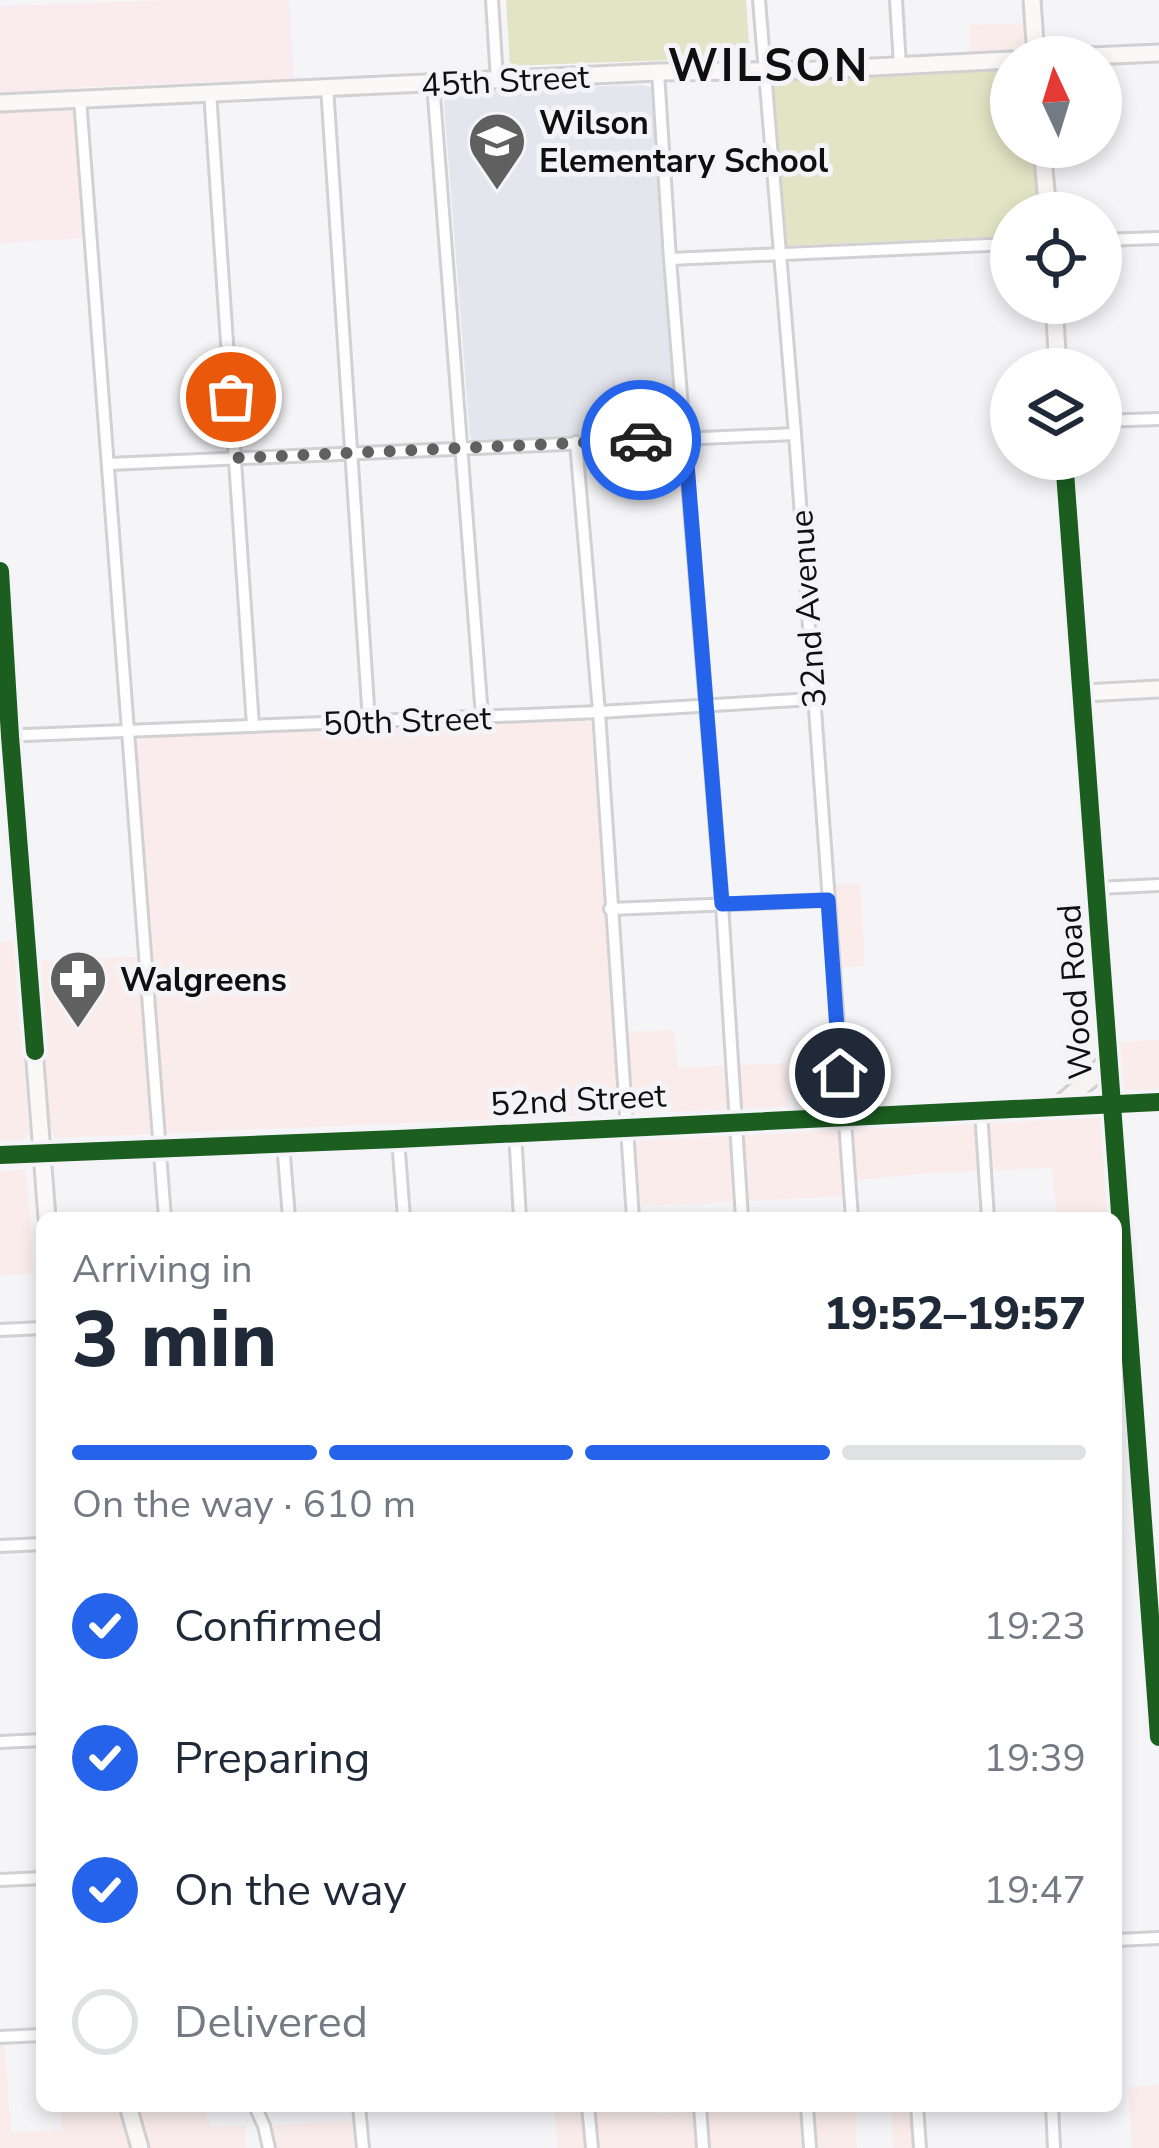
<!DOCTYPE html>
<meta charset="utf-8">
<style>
:root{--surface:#fff;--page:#f6f6f7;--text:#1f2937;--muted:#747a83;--line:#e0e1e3;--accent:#2563eb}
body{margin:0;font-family:"Nunito Sans",sans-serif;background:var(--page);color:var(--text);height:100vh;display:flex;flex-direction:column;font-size:45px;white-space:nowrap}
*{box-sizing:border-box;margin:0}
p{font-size:39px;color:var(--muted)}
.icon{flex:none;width:66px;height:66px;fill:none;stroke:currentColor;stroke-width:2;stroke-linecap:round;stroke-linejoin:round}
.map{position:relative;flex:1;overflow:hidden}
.panel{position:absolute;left:36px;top:1212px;width:1086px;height:900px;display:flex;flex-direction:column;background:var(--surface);border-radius:18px;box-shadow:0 6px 18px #0003}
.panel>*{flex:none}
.needle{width:78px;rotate:356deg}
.buttons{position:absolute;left:990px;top:36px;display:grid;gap:24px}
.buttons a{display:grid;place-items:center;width:132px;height:132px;border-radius:50%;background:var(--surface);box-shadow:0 6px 18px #0003;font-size:60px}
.pin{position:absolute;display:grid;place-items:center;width:102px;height:102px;color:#fff;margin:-51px;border:6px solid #fff;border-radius:50%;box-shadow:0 3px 12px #0007}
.courier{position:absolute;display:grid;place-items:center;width:120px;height:120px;margin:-60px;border:9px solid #2563eb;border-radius:50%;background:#fff;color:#222;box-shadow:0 3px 15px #0007}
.headline em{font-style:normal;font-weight:800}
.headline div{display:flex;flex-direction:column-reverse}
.headline{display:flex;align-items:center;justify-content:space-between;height:204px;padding:0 36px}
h1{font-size:78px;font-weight:800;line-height:90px}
.bar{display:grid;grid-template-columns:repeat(4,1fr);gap:18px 12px;align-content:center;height:144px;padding:0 36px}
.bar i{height:15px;border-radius:9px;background:var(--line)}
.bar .on{background:var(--accent)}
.bar p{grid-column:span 4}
ol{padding:0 36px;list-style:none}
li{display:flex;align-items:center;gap:36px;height:132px}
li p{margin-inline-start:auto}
li .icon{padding:12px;border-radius:50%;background:var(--accent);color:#fff;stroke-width:4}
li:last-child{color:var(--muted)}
li i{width:66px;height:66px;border:6px solid var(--line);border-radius:50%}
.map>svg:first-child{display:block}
.commercial{fill:#faecea}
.industrial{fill:#faebee}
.built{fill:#e5e5ed}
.green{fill:#e2e5c5}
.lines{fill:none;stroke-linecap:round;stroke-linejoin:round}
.street-casing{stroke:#d1d1d3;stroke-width:16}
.secondary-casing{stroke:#d1d1d3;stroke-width:21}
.primary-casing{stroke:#d0d0d1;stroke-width:22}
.street{stroke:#fefefe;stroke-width:10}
.secondary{stroke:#fbf8f8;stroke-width:15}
.primary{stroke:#f8f4f2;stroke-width:16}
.cycleway-casing{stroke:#f4f4f8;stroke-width:26}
.cycleway{stroke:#1b5e20;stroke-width:18}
.done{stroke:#606061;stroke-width:12;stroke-dasharray:0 21.6}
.route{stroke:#2563eb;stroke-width:15}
.labels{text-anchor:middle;stroke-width:10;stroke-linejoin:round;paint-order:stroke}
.street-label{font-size:33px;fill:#0f0f10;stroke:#f4f4f8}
.poi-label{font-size:33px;font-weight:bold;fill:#0f0f10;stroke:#f4f4f8;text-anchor:start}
.district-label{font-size:45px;font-weight:bold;letter-spacing:3px;fill:#0f0f10;stroke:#f4f4f8}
</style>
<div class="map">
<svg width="1159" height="2148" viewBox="0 0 1159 2148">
<rect width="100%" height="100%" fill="#f5f5f7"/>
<g class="commercial">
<path d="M1025,23l-2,27 -52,5 -2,-30z"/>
<path d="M585,719l6,5 1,10 21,298 61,-2 4,38 108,-5 3,44 -734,31 -5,-10 -11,-167 111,-5 -1,-22 189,-10 -13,-136 -40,2 -3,-58z"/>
<path d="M860,883l5,83 -27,2 -6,-83z"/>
<path d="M15,941l14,190 -3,8 -4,1 -22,1v-199z"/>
<path d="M1159,1040v51l-34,-1 -4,-4 -2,-44z"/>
<path d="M1102,1113l9,105h-54l-5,-50 -135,6 -65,7v15l-211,10 -6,-72z"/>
<path d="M26,1170l8,104 -34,1v-104z"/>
<path d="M0,2037h4l7,95 51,-2 -1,-24h141l9,21 34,-2 1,23h-246z"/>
<path d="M1159,2085v63h-27l-3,-61z"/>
<path d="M554,2106h99l1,8 45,-3 1,-5h155l2,42h-299z"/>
<path d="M891,2106h26l3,42h-27z"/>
<path d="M361,2120l2,28h-94l-5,-22z"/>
</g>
<g class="industrial">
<path d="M177,0h112l5,79 -219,8 11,151 -86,5v-237z"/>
<path d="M282,732l4,57 40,-1 13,136 -190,10 -12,-192 12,-4z"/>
</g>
<path class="built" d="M643,85l10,3 1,5 24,335 -6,4 -200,8 -2,-3 -26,-334 2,-9 27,-4z"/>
<g class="green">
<path d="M506,0h240l4,57 -240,9z"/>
<path d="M1011,68v79h24l5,66h-29v23l-229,10 -11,-165z"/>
</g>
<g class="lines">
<defs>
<g id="street">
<path d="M492,0l5,80"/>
<path d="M759,0l36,434 57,784"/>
<path d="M896,0l4,66"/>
<path d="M658,72l12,187 52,645 20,314"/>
<path d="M433,83l49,633"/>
<path d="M327,87l42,634"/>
<path d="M210,92l43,634"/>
<path d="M80,99l85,1119"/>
<path d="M1101,240l58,-2"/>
<path d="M670,259l341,-15"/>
<path d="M1101,421l58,-2"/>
<path d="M576,442l23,270 34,506"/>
<path d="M109,464l686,-30"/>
<path d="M0,736l599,-24 214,-13"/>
<path d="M1097,888l62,-3"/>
<path d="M610,909l218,-9"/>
<path d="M981,1111l7,107"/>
<path d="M515,1132l5,86"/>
<path d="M398,1139l6,79"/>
<path d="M283,1143l6,75"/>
<path d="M0,1330l42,-2"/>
<path d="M0,1546l42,-2"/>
<path d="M0,1742l42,-2"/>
<path d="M0,1880l42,-2"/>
<path d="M1116,1940l43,-2"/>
<path d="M0,2037l42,-2"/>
<path d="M255,2106l9,20 5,22"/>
<path d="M359,2106l4,42"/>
<path d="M588,2106l4,42"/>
<path d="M700,2106l3,42"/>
<path d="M807,2106l3,42"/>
<path d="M917,2106l3,42"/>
<path d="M1052,2106l2,42"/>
</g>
<g id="secondary">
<path d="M1032,0l4,57"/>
<path d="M1068,57l91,-4"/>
<path d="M0,103l658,-31 156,-2 197,-10"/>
<path d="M1042,147l6,66"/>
<path d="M1054,303l4,66"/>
<path d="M1064,459l95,1278"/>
<path d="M0,571l10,165 37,482"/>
<path d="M1084,693l75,-4"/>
<path d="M128,2106l12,42"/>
</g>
<g id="primary">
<path d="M1057,1107l39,-33 12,-15"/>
<path d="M0,1155l398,-16 761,-37"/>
</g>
</defs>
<use href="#street" class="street-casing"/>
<use href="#secondary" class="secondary-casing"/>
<use href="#primary" class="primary-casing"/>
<use href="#street" class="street"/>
<use href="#secondary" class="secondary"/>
<use href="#primary" class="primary"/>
<defs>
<g id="cycleway">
<path d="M1064,459l95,1278"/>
<path d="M0,571l10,165 25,315"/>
<path d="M0,1155l398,-16 761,-37"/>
</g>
</defs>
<use href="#cycleway" class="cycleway-casing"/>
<use href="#cycleway" class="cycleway"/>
</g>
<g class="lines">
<path class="done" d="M231,397l4,61 406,-18"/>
<path class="route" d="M641,440l44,-1 37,465 106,-4 12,173"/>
</g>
<defs>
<symbol id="school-pin" viewBox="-11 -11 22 30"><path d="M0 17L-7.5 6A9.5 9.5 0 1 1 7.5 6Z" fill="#606061" stroke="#f4f4f8"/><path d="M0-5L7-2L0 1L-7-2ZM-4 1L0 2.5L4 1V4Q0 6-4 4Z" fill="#fff"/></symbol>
<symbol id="pharmacy-pin" viewBox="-11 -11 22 30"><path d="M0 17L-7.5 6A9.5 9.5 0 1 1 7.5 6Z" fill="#606061" stroke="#f4f4f8"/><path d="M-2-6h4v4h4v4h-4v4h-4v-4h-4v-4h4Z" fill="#fff"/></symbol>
</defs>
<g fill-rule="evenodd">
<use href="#school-pin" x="464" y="108" width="66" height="90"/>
<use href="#pharmacy-pin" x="45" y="946" width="66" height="90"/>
</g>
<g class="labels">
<g class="street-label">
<text transform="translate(505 80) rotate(-3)" y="12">45th Street</text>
<text transform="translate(807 609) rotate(-94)" y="12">32nd Avenue</text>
<text transform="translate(407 720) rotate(-2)" y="12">50th Street</text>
<text transform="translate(1074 992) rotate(-94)" y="12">Wood Road</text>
<text transform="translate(578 1099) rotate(-3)" y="12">52nd Street</text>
</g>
<g class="poi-label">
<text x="539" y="134">Wilson<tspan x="539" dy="38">Elementary School</tspan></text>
<text x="120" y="991">Walgreens</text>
</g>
<g class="district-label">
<text x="769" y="81">WILSON</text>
</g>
</g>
</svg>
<div class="buttons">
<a><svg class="needle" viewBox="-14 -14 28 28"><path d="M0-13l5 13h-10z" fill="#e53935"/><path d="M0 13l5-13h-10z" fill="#747a83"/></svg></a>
<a><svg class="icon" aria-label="locate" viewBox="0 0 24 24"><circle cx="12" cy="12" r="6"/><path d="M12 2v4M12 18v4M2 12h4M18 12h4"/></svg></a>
<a><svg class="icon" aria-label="layers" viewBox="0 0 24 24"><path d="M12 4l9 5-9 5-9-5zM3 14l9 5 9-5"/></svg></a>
</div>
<div class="pin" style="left:231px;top:397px;background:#ea580c"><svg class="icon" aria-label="bag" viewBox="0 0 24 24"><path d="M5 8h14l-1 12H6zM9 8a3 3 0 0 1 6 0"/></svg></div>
<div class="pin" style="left:840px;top:1073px;background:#1f2937"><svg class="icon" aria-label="home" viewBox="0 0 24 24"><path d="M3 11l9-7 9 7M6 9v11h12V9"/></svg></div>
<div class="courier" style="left:641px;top:440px"><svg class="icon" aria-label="car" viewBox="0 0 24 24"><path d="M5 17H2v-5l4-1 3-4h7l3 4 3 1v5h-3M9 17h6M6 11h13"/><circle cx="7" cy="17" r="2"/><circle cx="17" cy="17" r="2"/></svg></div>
<section class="panel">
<div class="headline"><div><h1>3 min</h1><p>Arriving in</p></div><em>19:52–19:57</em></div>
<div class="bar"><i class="on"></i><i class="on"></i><i class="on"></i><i></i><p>On the way · 610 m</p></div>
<ol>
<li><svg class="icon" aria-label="check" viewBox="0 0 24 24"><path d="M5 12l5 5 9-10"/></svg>Confirmed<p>19:23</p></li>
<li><svg class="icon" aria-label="check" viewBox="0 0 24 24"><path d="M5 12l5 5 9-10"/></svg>Preparing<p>19:39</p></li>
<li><svg class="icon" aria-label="check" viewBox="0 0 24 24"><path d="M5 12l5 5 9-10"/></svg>On the way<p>19:47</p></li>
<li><i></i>Delivered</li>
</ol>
</section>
</div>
